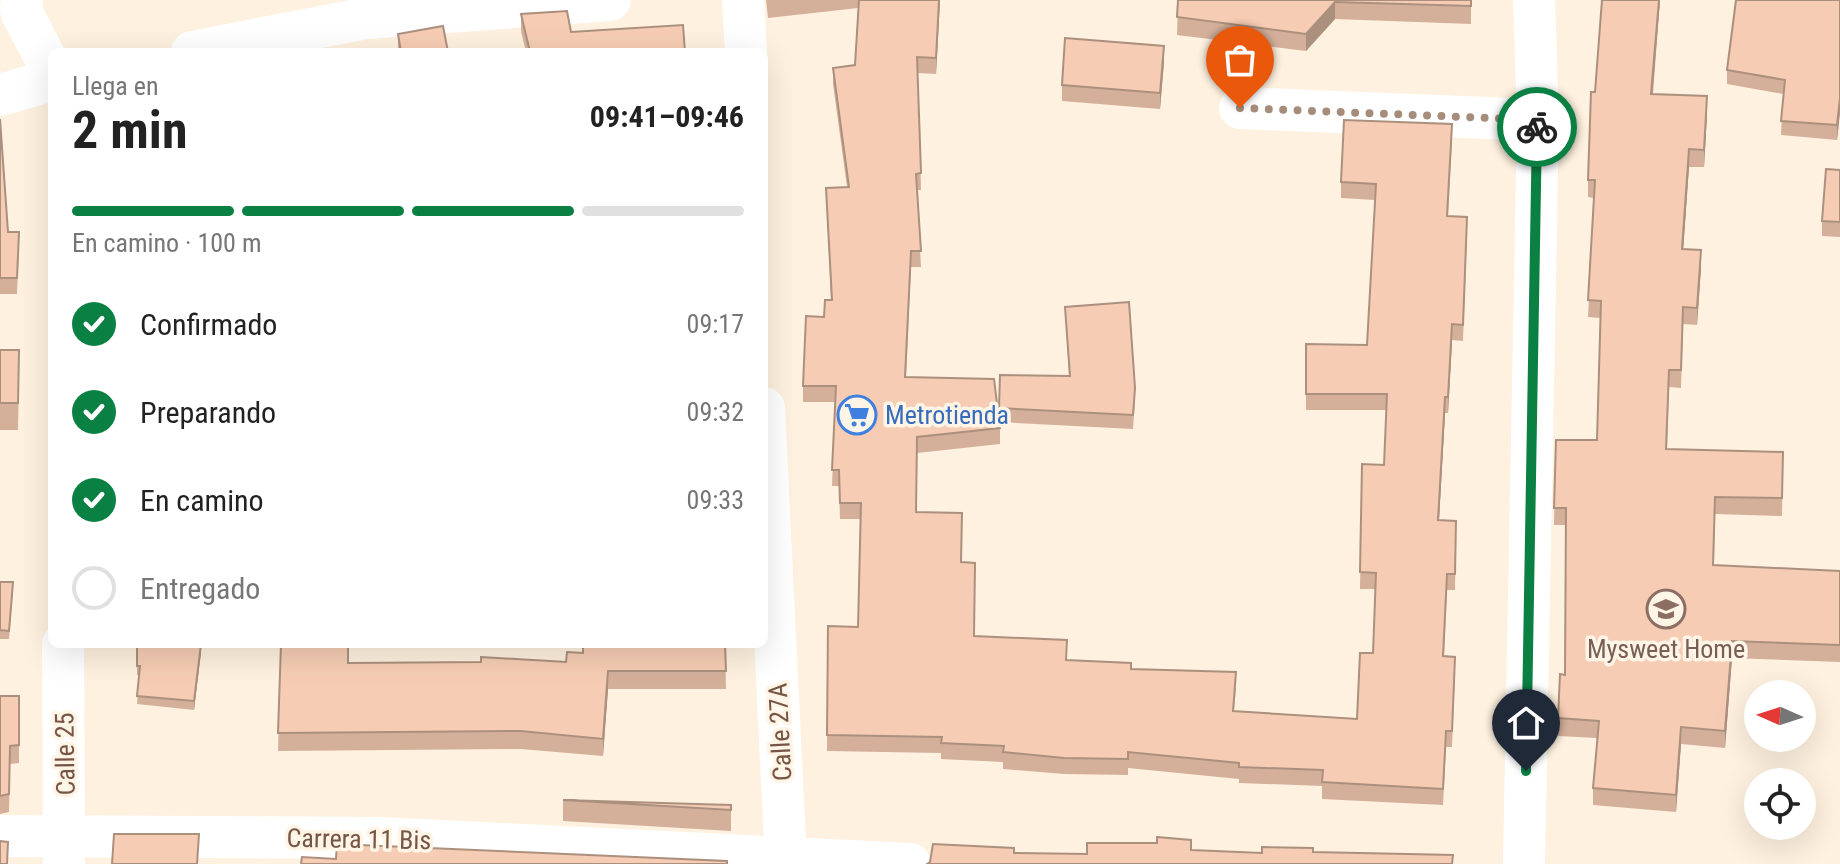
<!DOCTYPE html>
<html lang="es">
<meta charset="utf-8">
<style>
:root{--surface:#fff;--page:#f6f6f6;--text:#222;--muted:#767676;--line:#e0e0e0;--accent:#0b8043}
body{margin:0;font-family:"Roboto Condensed",sans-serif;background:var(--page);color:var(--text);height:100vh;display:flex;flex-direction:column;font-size:30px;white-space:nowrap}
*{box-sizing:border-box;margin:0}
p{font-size:26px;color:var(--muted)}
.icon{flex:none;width:44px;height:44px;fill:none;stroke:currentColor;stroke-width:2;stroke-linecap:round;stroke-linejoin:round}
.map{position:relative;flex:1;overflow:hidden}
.sheet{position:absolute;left:48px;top:48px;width:720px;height:600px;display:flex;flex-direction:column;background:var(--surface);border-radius:12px;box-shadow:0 8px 32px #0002}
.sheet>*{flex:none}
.needle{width:52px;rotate:273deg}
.controls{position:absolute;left:1744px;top:680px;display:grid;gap:16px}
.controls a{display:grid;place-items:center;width:72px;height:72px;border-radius:50%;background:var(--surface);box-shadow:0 8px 32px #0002;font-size:40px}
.pin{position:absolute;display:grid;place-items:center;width:68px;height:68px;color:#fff;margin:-82px -34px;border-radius:50% 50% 50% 0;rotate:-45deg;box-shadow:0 0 8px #0007}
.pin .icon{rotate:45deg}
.courier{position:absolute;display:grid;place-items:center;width:80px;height:80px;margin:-40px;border:6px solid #0b8043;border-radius:50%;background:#fff;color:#222;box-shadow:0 2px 10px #0007}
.overview em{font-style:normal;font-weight:700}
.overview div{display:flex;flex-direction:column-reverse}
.overview{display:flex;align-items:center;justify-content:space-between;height:136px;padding:0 24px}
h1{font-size:52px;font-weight:700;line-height:60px}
.bar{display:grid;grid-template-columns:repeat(4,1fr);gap:12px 8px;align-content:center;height:96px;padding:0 24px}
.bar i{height:10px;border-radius:6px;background:var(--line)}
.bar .current{background:var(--accent)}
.bar p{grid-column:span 4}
ol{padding:0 24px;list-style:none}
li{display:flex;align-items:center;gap:24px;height:88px}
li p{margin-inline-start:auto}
li .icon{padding:8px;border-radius:50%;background:var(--accent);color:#fff;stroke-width:4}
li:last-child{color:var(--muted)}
li i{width:44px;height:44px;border:4px solid var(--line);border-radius:50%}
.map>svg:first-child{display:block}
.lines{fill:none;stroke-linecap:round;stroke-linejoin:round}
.street{stroke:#fff;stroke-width:42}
.wall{fill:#d4b09b}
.shaded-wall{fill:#ac907e}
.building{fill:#f6cdb4;stroke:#ac907e;stroke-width:2}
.done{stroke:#a68c7b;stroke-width:8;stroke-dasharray:0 14.4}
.route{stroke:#0b8043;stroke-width:10}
.labels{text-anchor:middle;stroke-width:7;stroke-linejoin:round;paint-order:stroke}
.shop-label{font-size:26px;fill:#366cbe;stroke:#fff5e7;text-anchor:start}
.education-label{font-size:26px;fill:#785e54;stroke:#fff5e7}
.street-label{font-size:26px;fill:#775545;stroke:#fff5e7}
</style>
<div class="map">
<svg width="1840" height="864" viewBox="0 0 1840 864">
<rect width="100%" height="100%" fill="#fef1df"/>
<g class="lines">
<g class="street">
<path d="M22,0l-1,11 31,60"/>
<path d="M743,0l3,52"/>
<path d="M192,52l175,-34 243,-18"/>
<path d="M0,95l52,-15"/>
<path d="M1240,108l298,12"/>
<path d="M764,408l22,456"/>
<path d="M63,644l1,219"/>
<path d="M0,836l380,2 530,26"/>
<path d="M1524,864l14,-744 -4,-120"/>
</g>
</g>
<g class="wall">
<path d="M766,0h174l-4,74 -18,-1 3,117h-4l4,77h-10l-5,110 94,51v16l-83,9 -1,59 45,50 13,74 93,24 64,9 105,19 -2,23 123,8 16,-66 2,-64h-15l2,-125 22,1 2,-55h-80v-66l61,1 8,-145 -34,-2v-16l111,-41 -4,75 19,17 -4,108 -11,-1 -4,73h-3l-6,107 17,1 -1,69h-8l-3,66 11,17 -3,74h-6l-3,58 -121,-6v-13l-83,-3v-4l-111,-11v7l-64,-1 -61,-5v-7l-62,-3v-6l-114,-2 1,-125 30,1 3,-108h-21l-1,-33h-7l3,-84h-32v-16l21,-69 7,-17 -5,-112 21,-1 -14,-103v-16l22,-3 3,-57 -90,10z"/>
<path d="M1178,0h293v24l-136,-5 -29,32 -129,-16z"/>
<path d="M1602,0h58l-7,94 54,20 -3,53h-15l-6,82 18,19 -4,57 -14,-1 -2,64 -12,-1 -2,62 116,3 -1,64 -67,-2 -1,51 126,6v91l-108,-4 -7,90 -44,-4 -5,68 -83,-7v-17l4,-50 -39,-2v-18l7,-43 1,-150h-12l2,-85h41l3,-122 -12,-1 6,-119 -6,-1v-17z"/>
<path d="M1840,0v112l-3,28 -56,-5 2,-41 -56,-10v-14z"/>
<path d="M521,14l50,18 114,20h-159l-5,-21z"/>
<path d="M398,34l50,18h-50z"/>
<path d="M1164,62l-4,47 -98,-8v-16z"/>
<path d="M0,119l8,113 11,16 -2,46h-17z"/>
<path d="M1840,170v67l-18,-1v-15z"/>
<path d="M1065,307l70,94 -2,28 -134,-7 1,-47 69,1z"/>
<path d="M0,350l19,27 -1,53h-18z"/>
<path d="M0,582l13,9 -4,48h-9z"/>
<path d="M137,644l64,8 -7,58 -57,-6 2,-29h-2z"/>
<path d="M281,644h68l-1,19 218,-1 16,-9v-9h143l1,45h-118l-5,67 -82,-7 -243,2z"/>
<path d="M0,696h19v67l-9,1 -1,48 -9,2z"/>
<path d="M563,800l168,5v26l-168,-10z"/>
</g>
<g class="shaded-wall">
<path d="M939,0h1l-4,74v-16z"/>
<path d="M1659,0h1l-9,111v-17z"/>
<path d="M1335,2v17l-29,32v-17z"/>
<path d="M1164,46v16l-4,47v-16z"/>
<path d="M1707,96v18l-3,53v-17z"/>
<path d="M1840,98v14l-3,28v-15z"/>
<path d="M1689,149v18l-7,100v-18z"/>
<path d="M1701,250v18l-4,57v-17z"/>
<path d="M1452,324v16l-4,73v-16z"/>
<path d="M1445,397v16l-7,124v-17z"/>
<path d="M1732,641v17l-7,90v-17z"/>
<path d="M201,644v8l-7,58v-9z"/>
<path d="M608,671v18l-5,67v-17z"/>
<path d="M1681,727v17l-5,68v-17z"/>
</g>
<g class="building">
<path d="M859,0h80l-3,58 -19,-1 4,116 -5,1 5,77h-10l-6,126 89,2 6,49 -83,9 -1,75 46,1 -1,49 14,1 -1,73 93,4 -1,20 65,3v6l105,3 -3,39 124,8 3,-66h13l3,-80 -16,-1 2,-108 22,1 3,-71h-81v-50l61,1 9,-161 -35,-2 3,-62 108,4 -5,92 20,1 -4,108 -11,-1 -4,73h-3l-7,123 18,1 -1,53h-8l-4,82 12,1 -3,74h-6l-3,58 -121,-7 1,-12 -84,-3v-4l-111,-11v7l-64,-1 -61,-6 1,-6 -63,-3 1,-6 -115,-2 1,-109 30,1 3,-124h-21l-1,-33h-7l4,-84h-33l3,-70 18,1 1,-17h7l-6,-112 23,-1 -16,-119 22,-3z"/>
<path d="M1178,0h293v6l-136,-4 -29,32 -129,-17z"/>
<path d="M1602,0h57l-8,94 56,2 -3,54 -15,-1 -7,100 19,1 -4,58 -14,-1 -2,63h-12l-3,79 117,3 -1,46 -67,-1 -2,68 127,6v74l-108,-4 -7,90 -44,-4 -5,68 -83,-7 6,-67 -41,-3 2,-44 5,1 1,-167h-12l2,-68h41l4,-139 -13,-1 7,-120h-7l3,-88h4z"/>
<path d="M1736,0h104v98l-3,27 -56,-4 4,-41 -58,-10z"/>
<path d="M567,11l4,21 112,-7 2,27h-155l-9,-38z"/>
<path d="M443,26l5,26h-47l-3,-18z"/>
<path d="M1065,38l99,8 -4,47 -98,-8z"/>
<path d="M0,119l8,113h11l-2,46h-17z"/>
<path d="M1826,169l14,1v52l-18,-1z"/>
<path d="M1129,302l6,86 -2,27 -134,-7 1,-33 70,1 -5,-69z"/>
<path d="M0,350h19l-1,53h-18z"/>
<path d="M0,582h13l-4,49 -9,-1z"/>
<path d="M137,644h64l-7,57 -57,-5 3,-30h-3z"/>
<path d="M281,644h67v19l133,-1v-5l85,5 1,-10 16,1v-9h142l1,27h-118l-5,68 -82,-8 -243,2z"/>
<path d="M0,696h19v49l-9,1 -1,48 -9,2z"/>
<path d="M563,800l133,4 35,1v5z"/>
<path d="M114,834h85l-2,30h-85z"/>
<path d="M1157,837l34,3v10l71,3v-6l51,1v4l140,3 -1,9h-525l3,-2 3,-18 81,4v5l73,1v-11h70z"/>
<path d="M0,841l8,1 -1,22h-7z"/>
<path d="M337,844l390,17v3h-426l1,-7 34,2z"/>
</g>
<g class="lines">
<path class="done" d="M1240,108l298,12 -1,7"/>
<path class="route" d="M1526,771l11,-644"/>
</g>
<defs>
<symbol id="supermarket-ring" viewBox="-11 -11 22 22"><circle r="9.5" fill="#fff5e7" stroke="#3f7fe0" stroke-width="1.5"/><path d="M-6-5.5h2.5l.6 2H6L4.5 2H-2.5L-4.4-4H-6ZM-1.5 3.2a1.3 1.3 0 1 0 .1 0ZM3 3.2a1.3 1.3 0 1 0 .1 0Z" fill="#3f7fe0"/></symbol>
<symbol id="school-ring" viewBox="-11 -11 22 22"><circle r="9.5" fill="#fff5e7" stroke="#8d6e63" stroke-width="1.5"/><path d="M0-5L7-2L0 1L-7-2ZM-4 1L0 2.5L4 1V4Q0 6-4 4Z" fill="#8d6e63"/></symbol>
</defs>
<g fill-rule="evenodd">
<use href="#supermarket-ring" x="835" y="393" width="44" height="44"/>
<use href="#school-ring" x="1644" y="587" width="44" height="44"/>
</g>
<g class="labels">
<g class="shop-label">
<text x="885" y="424">Metrotienda</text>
</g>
<g class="education-label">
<text x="1666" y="658">Mysweet Home</text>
</g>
<g class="street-label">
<text transform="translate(780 732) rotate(-93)" y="9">Calle 27A</text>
<text transform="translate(65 754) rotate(-91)" y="9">Calle 25</text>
<text transform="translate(359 839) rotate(1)" y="9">Carrera 11 Bis</text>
</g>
</g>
</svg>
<div class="controls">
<a><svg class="needle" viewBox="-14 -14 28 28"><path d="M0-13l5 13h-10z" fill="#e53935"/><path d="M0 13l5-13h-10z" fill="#767676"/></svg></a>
<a><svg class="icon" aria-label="locate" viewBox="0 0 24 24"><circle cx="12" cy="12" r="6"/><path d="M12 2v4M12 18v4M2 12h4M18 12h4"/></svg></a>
</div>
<div class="pin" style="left:1240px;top:108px;background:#ea580c"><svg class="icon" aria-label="bag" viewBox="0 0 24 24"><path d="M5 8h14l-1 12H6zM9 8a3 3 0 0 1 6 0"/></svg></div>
<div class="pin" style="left:1526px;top:771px;background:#1f2937"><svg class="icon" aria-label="home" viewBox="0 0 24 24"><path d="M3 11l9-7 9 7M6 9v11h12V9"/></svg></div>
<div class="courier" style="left:1537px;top:127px"><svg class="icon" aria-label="bike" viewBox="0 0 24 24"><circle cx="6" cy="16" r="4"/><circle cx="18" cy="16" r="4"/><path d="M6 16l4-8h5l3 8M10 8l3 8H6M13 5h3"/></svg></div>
<section class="sheet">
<div class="overview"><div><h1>2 min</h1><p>Llega en</p></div><em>09:41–09:46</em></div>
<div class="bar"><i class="current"></i><i class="current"></i><i class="current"></i><i></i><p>En camino · 100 m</p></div>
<ol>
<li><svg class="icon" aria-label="check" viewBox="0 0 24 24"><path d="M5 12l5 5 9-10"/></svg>Confirmado<p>09:17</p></li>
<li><svg class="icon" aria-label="check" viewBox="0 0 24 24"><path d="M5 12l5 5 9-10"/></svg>Preparando<p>09:32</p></li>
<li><svg class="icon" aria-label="check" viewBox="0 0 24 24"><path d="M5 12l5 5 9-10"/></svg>En camino<p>09:33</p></li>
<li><i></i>Entregado</li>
</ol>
</section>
</div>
